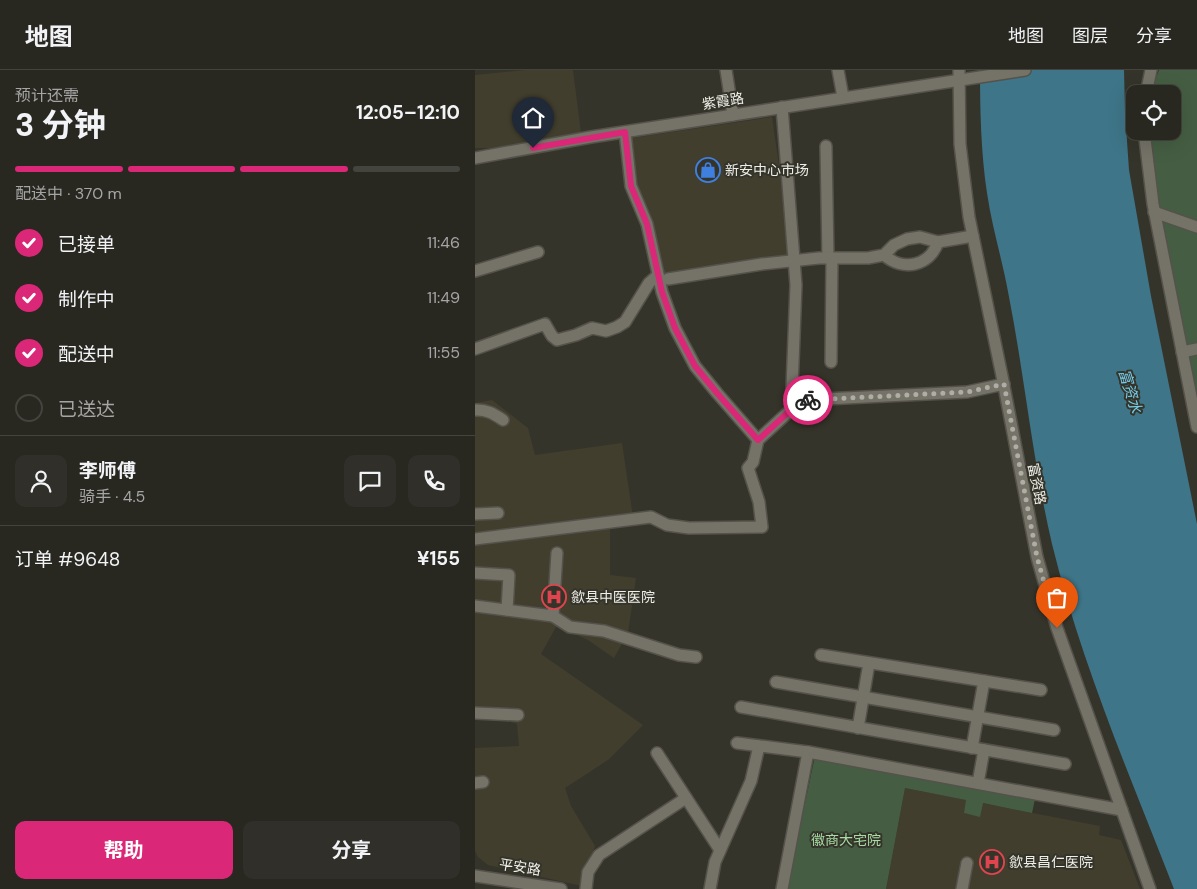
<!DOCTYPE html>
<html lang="zh">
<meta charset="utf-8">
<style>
:root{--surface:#282720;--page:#302f29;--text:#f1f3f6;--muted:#a5a5a5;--line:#44443e;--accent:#db2777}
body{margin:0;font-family:"DM Sans","Noto Sans SC",sans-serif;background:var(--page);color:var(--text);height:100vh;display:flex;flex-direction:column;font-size:19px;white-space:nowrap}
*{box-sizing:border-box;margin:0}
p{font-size:16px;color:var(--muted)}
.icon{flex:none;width:28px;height:28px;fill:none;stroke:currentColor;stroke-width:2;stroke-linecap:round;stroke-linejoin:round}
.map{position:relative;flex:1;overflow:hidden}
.sheet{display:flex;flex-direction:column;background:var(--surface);width:475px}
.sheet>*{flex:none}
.fabs{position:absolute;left:651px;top:15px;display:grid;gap:10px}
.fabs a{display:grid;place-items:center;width:55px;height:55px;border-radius:10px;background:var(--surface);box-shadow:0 5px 20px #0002,0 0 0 1px var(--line);font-size:25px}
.pin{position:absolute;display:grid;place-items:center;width:42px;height:42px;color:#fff;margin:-51px -21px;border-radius:50% 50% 50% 0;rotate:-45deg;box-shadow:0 0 5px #0007}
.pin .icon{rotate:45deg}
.courier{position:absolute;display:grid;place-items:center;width:50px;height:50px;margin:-25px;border:4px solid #db2777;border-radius:50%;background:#fff;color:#222;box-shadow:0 1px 6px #0007}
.head em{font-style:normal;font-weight:700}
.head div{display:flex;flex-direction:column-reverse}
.head{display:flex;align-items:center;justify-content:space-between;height:85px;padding:0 15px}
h1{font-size:32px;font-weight:700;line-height:38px}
.bar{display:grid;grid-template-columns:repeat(4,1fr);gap:8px 5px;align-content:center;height:60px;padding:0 15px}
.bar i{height:6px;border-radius:4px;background:var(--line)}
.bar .on{background:var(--accent)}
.bar p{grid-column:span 4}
.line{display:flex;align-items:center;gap:12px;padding:0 15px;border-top:1px solid var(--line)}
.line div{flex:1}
.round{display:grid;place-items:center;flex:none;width:52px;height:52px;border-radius:10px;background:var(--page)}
ol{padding:0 15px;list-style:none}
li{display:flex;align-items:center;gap:15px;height:55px}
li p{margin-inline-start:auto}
li .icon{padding:5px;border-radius:50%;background:var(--accent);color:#fff;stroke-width:4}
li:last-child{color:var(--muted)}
li i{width:28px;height:28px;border:2px solid var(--line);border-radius:50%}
.cta{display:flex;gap:10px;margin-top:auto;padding:10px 15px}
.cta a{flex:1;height:58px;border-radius:10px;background:var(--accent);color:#fff;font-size:20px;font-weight:700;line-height:58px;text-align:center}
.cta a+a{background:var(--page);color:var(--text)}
header{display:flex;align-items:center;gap:30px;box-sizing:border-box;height:70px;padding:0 25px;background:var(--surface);border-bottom:1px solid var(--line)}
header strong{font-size:24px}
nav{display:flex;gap:28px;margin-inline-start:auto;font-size:18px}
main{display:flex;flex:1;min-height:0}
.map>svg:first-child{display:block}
.built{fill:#413e2e}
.green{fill:#455e43}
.water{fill:#3e7588}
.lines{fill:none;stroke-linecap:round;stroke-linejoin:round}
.minor-casing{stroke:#54524a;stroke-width:14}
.minor{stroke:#757368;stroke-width:11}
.done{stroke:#aeada6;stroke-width:5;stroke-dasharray:0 9}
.route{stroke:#db2777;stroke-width:6}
.labels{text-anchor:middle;stroke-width:4;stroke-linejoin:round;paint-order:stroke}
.street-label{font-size:14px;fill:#efeee8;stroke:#35342a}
.poi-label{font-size:14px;fill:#efeee8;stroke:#35342a;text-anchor:start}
.park-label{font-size:14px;fill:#a7dca3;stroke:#35342a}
.water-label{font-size:15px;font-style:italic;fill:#75cdec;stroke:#35342a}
</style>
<header>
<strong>地图</strong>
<nav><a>地图</a><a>图层</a><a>分享</a></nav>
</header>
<main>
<section class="sheet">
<div class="head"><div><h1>3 分钟</h1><p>预计还需</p></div><em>12:05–12:10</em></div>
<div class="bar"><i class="on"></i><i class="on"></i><i class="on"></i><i></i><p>配送中 · 370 m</p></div>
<ol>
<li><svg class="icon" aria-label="check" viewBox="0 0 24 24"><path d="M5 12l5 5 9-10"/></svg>已接单<p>11:46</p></li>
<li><svg class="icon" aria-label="check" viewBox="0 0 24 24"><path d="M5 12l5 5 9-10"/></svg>制作中<p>11:49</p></li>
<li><svg class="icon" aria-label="check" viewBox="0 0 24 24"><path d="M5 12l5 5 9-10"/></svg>配送中<p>11:55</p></li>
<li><i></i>已送达</li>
</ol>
<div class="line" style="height:90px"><a class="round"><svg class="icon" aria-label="person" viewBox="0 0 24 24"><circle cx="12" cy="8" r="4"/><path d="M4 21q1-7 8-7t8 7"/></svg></a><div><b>李师傅</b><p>骑手 · 4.5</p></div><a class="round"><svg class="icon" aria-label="chat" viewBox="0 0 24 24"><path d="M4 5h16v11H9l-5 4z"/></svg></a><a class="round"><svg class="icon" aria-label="phone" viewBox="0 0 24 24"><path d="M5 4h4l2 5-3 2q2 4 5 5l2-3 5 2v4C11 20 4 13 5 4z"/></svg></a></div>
<div class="line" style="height:65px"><div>订单 #9648</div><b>¥155</b></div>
<div class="cta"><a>帮助</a><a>分享</a></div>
</section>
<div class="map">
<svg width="722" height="819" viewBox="0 0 722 819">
<rect width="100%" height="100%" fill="#35342a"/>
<g class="built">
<path d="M50,0h48l8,63 -84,15h-22v-73z"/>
<path d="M297,47l13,90 4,48 -130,21 -19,-73 -8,-65z"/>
<path d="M17,330l36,28 7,27 87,-12 11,74 -158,18v-132z"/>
<path d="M135,455v50l26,3 -8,55 -14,25 -26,-18 -26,-12 -6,-1 -15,27 102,71 -35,35 -43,28 6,18 24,40 -13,40 -94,-21 -10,-8 -3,-6v-103l44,-2 -2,-22 -23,-7h-19v-176z"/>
<path d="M430,718l62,12 -3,13 15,3 3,-13 118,23 -1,9 22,5 19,49h-254z"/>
</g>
<g class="green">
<path d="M684,0h38v329l-43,-218 -7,-50h26v-37h-23z"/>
<path d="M340,686l220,43 -3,14 -49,-10 -3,14 -16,-4 2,-13 -61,-12 -19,101h-99z"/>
</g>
<path class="water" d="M505,0h144l1,42 4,58 22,126 46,228v365h-23c-44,-113 -93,-226 -122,-345 -19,-81 -27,-165 -43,-247 -6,-35 -17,-69 -22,-104 -6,-40 -7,-82 -7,-123z"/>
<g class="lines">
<defs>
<g id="minor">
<path d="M251,0l7,45"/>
<path d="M363,0l5,27"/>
<path d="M484,0l1,74 9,73 33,159 35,181 20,71 93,261"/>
<path d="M671,24l5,-24"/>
<path d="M307,37l14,178 -4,103 4,9 8,3 163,-8 37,-8"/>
<path d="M669,61l9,73 44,223"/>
<path d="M150,62l6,54 16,38 15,68 13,36 20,38 22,27 41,47"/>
<path d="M351,76l2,112"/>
<path d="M0,88l116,-21 434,-67"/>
<path d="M679,142l43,15"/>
<path d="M409,185c19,17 46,11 54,-13"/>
<path d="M0,201l63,-19"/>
<path d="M193,209l94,-15 57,-6h49l16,-3 10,-10 13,-6 13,-2 18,5 35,-6"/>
<path d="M0,279l70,-25 7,12 5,4 19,-5 16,-7 14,3 11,-4 8,-5 24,-39 9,-8"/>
<path d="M707,282l15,-3"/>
<path d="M356,292l1,-104"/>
<path d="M0,340c11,-1 19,4 28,10"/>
<path d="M0,444l23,-1"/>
<path d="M0,469l176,-22 16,8 22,3 73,-1 -3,-25 -11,-34 5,-6 5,-22 37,-34 3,-7"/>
<path d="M0,503l34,2 -2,35"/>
<path d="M0,536l78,10 4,-63"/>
<path d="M78,546l17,11 34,4 75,24 17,2"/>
<path d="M346,585l220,35"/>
<path d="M301,612l278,48"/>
<path d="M266,637l324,57"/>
<path d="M0,643l43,2"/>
<path d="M383,658l11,-65"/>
<path d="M262,673l71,9 314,58"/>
<path d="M497,678l12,-67"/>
<path d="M182,683l63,97"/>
<path d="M0,713l8,-1"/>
<path d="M503,713l6,-33"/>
<path d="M0,806l86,13"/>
<path d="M111,819l2,-17 11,-17 87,-57"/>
<path d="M235,819l5,-27 36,-81 8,-35"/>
<path d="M307,819l26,-137"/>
<path d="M487,819l5,-26"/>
</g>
</defs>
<use href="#minor" class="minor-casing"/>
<use href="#minor" class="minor"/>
</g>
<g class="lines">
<path class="done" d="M333,330l159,-8 37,-8 33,173 20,71"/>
<path class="route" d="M58,78l92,-16 6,54 16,38 15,68 13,36 20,38 22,27 41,47 37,-34 3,-7 10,1"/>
</g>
<defs>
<symbol id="shop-ring" viewBox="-11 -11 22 22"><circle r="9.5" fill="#35342a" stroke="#3f7fe0" stroke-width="1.5"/><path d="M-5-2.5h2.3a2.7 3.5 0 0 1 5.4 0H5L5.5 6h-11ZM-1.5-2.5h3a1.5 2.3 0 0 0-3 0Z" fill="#3f7fe0"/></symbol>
<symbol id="hospital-ring" viewBox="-11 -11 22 22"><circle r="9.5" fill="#35342a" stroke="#e0444e" stroke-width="1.5"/><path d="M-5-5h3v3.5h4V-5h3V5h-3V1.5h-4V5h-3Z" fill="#e0444e"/></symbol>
</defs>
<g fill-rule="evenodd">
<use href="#shop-ring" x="219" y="86" width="28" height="28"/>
<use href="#hospital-ring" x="65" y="513" width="28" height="28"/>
<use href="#hospital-ring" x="503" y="778" width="28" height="28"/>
</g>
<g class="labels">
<g class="street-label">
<text transform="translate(248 31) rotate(-9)" y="5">紫霞路</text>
<text transform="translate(562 414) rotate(79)" y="5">富资路</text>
<text transform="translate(45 797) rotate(9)" y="5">平安路</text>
</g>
<g class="poi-label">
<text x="250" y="105">新安中心市场</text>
<text x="96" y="532">歙县中医医院</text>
<text x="534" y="797">歙县昌仁医院</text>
</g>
<g class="park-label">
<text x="371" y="775">徽商大宅院</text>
</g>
<g class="water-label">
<text transform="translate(655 321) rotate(73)" y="5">富资水</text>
</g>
</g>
</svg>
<div class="fabs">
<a><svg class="icon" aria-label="locate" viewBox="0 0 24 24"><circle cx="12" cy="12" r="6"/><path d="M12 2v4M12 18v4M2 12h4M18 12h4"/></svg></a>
</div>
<div class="pin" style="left:582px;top:558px;background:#ea580c"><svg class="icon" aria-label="bag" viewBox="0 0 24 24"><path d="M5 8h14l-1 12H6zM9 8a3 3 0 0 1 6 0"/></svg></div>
<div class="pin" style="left:58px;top:78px;background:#1f2937"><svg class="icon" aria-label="home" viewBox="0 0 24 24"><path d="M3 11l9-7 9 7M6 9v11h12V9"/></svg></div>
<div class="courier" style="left:333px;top:330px"><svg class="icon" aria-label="bike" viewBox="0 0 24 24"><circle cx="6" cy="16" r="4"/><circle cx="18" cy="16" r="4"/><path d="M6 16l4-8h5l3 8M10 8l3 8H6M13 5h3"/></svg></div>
</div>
</main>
